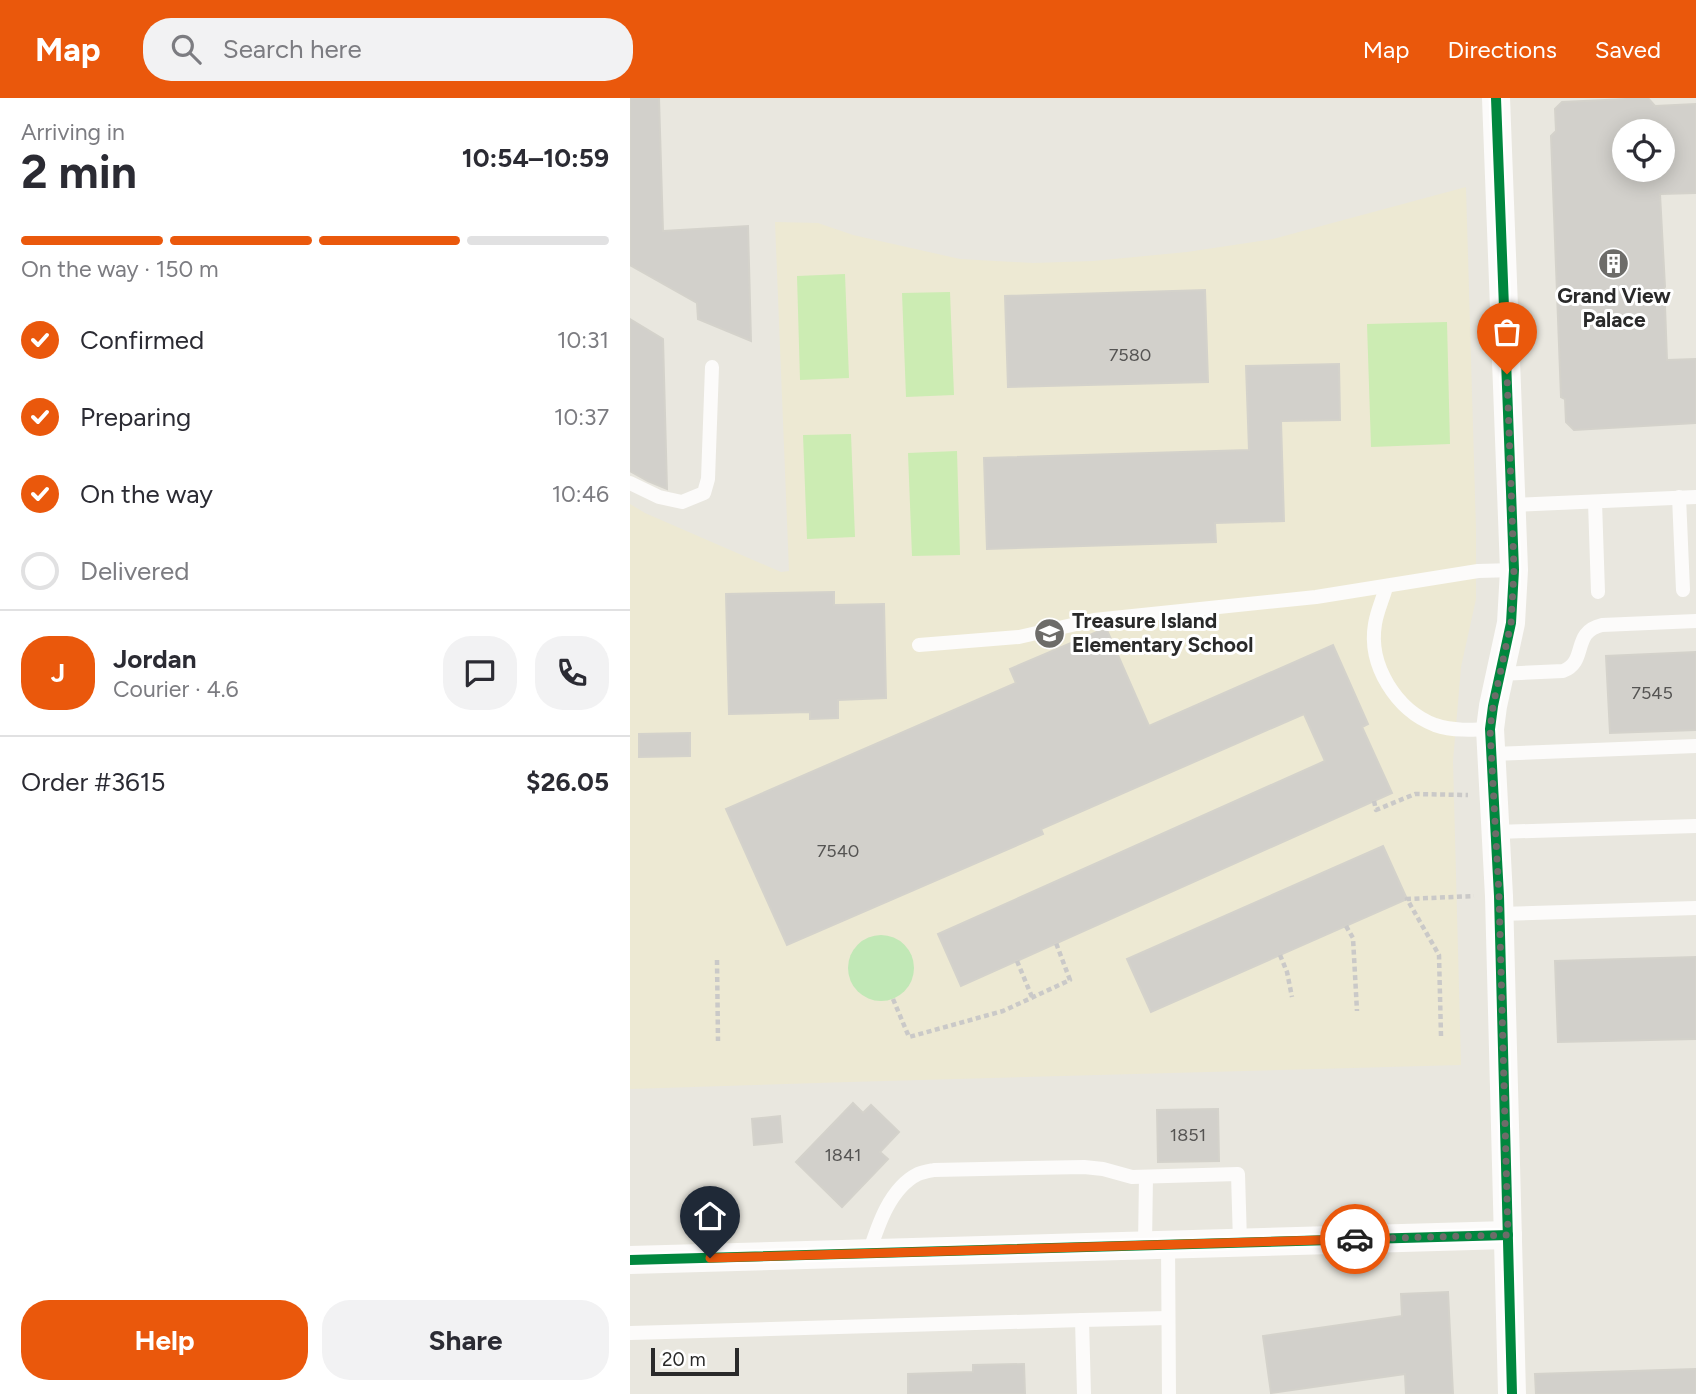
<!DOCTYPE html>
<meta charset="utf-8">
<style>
:root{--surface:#fff;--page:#f2f2f3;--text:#2b2b33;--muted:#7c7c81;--line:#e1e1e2;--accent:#ea580c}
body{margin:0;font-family:Figtree,sans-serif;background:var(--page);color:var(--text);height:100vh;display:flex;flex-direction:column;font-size:26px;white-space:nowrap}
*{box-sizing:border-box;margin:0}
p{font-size:23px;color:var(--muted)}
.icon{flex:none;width:38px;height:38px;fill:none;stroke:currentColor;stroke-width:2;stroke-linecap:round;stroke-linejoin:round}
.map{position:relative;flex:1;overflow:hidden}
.side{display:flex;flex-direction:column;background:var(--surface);width:630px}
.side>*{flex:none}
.buttons{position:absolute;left:982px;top:21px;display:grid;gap:14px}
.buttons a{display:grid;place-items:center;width:63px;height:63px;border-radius:50%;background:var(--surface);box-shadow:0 4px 18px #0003;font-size:35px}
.scale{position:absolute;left:21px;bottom:18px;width:88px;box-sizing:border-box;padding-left:7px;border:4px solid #2a2a2a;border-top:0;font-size:19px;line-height:24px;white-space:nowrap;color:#2a2a2a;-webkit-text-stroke:5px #fff;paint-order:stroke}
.pin{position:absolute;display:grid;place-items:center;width:60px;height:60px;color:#fff;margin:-72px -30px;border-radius:50% 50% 50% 0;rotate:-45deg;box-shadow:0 0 7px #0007}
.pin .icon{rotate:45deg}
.courier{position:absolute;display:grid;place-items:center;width:70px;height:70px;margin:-35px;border:5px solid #ea580c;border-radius:50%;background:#fff;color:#222;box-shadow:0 2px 9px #0007}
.headline em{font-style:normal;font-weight:700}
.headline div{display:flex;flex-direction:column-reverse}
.headline{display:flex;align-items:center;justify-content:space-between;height:119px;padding:0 21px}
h1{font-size:46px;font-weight:700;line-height:52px}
.bar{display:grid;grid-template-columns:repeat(4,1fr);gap:10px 7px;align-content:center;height:84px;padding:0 21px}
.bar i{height:9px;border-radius:5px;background:var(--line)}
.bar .active{background:var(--accent)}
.bar p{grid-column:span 4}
.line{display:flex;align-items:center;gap:18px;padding:0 21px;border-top:2px solid var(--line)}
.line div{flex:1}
.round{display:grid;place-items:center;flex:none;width:74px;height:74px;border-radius:28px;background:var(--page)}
ol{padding:0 21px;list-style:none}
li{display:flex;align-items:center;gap:21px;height:77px}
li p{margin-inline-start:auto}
li .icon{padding:7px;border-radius:50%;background:var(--accent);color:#fff;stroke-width:4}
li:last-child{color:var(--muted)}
li i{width:38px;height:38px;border:4px solid var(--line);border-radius:50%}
.button{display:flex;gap:14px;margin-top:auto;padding:14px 21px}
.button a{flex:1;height:80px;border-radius:28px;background:var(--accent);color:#fff;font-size:28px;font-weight:700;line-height:80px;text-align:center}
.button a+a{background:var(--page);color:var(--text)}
header{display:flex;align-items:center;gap:42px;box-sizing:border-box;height:98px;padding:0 35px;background:var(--accent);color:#fff}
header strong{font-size:33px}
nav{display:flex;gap:38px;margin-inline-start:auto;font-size:24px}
.search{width:490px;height:63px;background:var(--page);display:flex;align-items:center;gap:18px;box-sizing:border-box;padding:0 24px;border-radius:28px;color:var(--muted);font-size:26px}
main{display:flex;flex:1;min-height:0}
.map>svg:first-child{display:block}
.education{fill:#ede9d3}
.green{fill:#c1e8b6}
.pitch{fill:#ccecb3}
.building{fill:#d2d0cb;stroke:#d4d2cb;stroke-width:2;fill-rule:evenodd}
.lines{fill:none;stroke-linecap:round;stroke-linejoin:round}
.path{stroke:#cac9c8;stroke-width:4.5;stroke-dasharray:5 3.5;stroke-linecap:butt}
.lane{stroke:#fcfbfa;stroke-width:14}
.street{stroke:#fcfbfa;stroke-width:28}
.cycleway-casing{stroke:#fff;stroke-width:15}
.cycleway{stroke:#00873e;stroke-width:10}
.done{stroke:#6d6c69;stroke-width:7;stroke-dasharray:0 12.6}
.route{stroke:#ea580c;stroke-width:9}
.labels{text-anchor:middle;stroke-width:6;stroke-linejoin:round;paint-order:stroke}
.number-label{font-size:18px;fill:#555453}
.poi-label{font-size:21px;font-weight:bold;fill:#2a2a2a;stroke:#fff}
</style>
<header>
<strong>Map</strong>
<div class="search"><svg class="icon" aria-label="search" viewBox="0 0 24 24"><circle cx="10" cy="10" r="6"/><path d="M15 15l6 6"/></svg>Search here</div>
<nav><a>Map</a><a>Directions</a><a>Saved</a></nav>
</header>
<main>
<section class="side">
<div class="headline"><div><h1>2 min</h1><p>Arriving in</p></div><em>10:54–10:59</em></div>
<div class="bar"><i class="active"></i><i class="active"></i><i class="active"></i><i></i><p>On the way · 150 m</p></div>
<ol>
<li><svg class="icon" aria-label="check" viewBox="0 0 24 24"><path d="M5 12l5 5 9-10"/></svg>Confirmed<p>10:31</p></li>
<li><svg class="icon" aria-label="check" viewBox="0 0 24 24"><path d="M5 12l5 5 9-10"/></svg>Preparing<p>10:37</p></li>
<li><svg class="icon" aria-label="check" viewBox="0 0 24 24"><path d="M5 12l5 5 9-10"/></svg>On the way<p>10:46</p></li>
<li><i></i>Delivered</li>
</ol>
<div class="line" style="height:126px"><b class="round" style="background:var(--accent);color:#fff">J</b><div><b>Jordan</b><p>Courier · 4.6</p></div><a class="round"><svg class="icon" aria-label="chat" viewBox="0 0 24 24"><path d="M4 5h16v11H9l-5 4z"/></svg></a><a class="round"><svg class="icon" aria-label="phone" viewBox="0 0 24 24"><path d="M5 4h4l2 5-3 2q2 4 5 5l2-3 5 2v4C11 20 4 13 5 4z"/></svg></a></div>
<div class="line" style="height:91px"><div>Order #3615</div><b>$26.05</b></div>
<div class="button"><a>Help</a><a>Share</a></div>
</section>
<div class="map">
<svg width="1066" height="1296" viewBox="0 0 1066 1296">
<rect width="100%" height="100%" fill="#e9e7df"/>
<path class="education" d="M836,89l10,343v69l-15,68 -8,94 8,304 -612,17 -219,7v-585l15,9 136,59 8,-1 -14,-349 43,1 35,12 107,24 73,4 60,-2 94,-9 86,-13z"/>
<circle class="green" cx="251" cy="870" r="33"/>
<g class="pitch">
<path d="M215,176l4,104 -49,2 -3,-104z"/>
<path d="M320,194l4,103 -48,2 -4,-104z"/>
<path d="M817,224l3,122 -79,3 -4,-123z"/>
<path d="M221,336l4,103 -48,2 -4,-104z"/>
<path d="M327,353l3,104 -48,1 -4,-103z"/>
</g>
<g class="building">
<path d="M0,0h29l4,133 85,-5 3,115 -53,-22 -1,-16 -67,-38z"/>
<path d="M1018,0l7,8 41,-2v89l-36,1 5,93 -9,10 9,9 2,54 29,-1v64l-122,7 -8,-8 -1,-23 -4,-2 -10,-261 5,-5 -1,-22 7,-7zM994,33h38v39h-38z"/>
<path d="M575,192l3,92 -200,5 -3,-91z"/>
<path d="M0,221l33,20 4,150 -19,-8 -18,-10z"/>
<path d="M709,266l1,56 -59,1 3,100 -69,2 1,19 -229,7 -3,-91 265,-8 -3,-84z"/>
<path d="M204,494v13l50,-1 2,94 -48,2v18l-28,1v-7l-81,2 -3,-120z"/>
<path d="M476,530l43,98 184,-81 35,79 -6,3 30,66 -431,193 -23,-52 387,-173 -21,-47 -263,115 2,5 -256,111 -61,-136 290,-126 -6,-14z"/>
<path d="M1066,554v78l-86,3 -4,-77z"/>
<path d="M60,635v23l-51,1v-23z"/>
<path d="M753,748l24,53 -256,113 -24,-53z"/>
<path d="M1066,859v82l-138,3 -3,-81z"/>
<path d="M223,1005l10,10 8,-8 28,27 -19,20 8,7 -46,48 -46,-45z"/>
<path d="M588,1011l1,52 -61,1 -1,-52z"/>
<path d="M150,1018l2,26 -28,3 -2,-26z"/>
<path d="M818,1194l5,102h-47l-1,-20 -134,19 -8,-57 139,-20 -1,-22z"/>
<path d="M394,1266l1,30h-117v-20l65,-2v-7z"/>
<path d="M1066,1271v25h-160l-1,-20z"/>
</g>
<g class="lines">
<g class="path">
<path d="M744,703l2,9 39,-16 53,1"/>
<path d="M716,828l7,12 4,73"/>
<path d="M650,857l7,17 5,25"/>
<path d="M87,862l1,81"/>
<path d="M387,863l15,36"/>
<path d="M263,901l16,38 94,-26 67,-31 -14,-37"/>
<path d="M811,938l-2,-81 -32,-56 67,-3"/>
</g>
<g class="lane">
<path d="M0,385l29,14 23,5 22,-9 4,-14 4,-112"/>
<path d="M1049,399l4,93"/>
<path d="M965,404l3,90"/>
<path d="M882,407l184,-8"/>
<path d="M756,489c-3,12 -9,24 -11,37 -7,41 21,86 60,101 18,6 37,5 55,4"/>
<path d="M289,547l100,-8 75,-17 222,-23 162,-26 36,-1"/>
<path d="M870,576l63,-3c25,-9 8,-39 39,-46l94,-4"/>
<path d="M862,656l204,-8"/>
<path d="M866,734l200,-6"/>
<path d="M869,816l197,-6"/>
<path d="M538,1146l1,150"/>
<path d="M515,1147l1,-68"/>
<path d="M239,1155c9,-28 21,-65 49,-79 5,-2 11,-3 16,-4l150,-3 19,2 29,8 106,-3 2,68"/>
<path d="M452,1222l86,-2"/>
<path d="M0,1235l452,-13 2,74"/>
</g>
<g class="street">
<path d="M866,0l18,472 -3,53 -18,83 -3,23 9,167 13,498"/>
<path d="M0,1162l878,-25"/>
</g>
<defs>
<g id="cycleway">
<path d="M866,0l18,472 -3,53 -18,83 -3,23 9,167 13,498"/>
<path d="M0,1162l878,-25"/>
</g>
</defs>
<use href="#cycleway" class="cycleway-casing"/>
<use href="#cycleway" class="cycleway"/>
</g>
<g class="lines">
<path class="done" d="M725,1141l153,-4 -9,-340 -9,-166 3,-23 18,-83 3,-53 -7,-196"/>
<path class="route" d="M80,1160l645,-19"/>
</g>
<defs>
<symbol id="building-disc" viewBox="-11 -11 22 22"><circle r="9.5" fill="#6d6c69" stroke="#fff"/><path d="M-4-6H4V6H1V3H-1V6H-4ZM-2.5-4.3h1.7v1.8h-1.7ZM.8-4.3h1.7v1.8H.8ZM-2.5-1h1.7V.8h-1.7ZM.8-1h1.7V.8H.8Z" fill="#fff"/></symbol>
<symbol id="school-disc" viewBox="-11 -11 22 22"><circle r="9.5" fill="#6d6c69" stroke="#fff"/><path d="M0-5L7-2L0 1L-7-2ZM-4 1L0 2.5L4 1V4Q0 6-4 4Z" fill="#fff"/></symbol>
</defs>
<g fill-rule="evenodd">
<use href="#building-disc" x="966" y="148" width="35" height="35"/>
<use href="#school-disc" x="402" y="518" width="35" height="35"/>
</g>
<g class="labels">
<g class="number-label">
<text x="500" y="263">7580</text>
<text x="1022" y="601">7545</text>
<text x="208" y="759">7540</text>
<text x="558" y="1043">1851</text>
<text x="213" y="1063">1841</text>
</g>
<g class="poi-label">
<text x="984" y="205">Grand View<tspan x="984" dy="24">Palace</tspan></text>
<text x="442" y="530" text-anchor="start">Treasure Island<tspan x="442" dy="24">Elementary School</tspan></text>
</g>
</g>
</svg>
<div class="buttons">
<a><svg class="icon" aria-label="locate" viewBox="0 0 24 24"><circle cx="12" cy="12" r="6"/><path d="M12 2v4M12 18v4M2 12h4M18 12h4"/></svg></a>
</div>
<div class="scale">20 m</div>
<div class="pin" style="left:877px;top:276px;background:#ea580c"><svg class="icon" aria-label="bag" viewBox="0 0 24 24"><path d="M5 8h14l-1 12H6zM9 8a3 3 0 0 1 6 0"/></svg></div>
<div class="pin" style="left:80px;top:1160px;background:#1f2937"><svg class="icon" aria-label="home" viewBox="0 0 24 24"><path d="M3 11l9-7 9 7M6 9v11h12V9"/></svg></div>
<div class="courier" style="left:725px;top:1141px"><svg class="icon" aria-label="car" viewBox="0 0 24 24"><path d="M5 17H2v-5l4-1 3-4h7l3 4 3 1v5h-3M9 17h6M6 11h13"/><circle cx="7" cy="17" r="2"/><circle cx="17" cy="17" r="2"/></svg></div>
</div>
</main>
